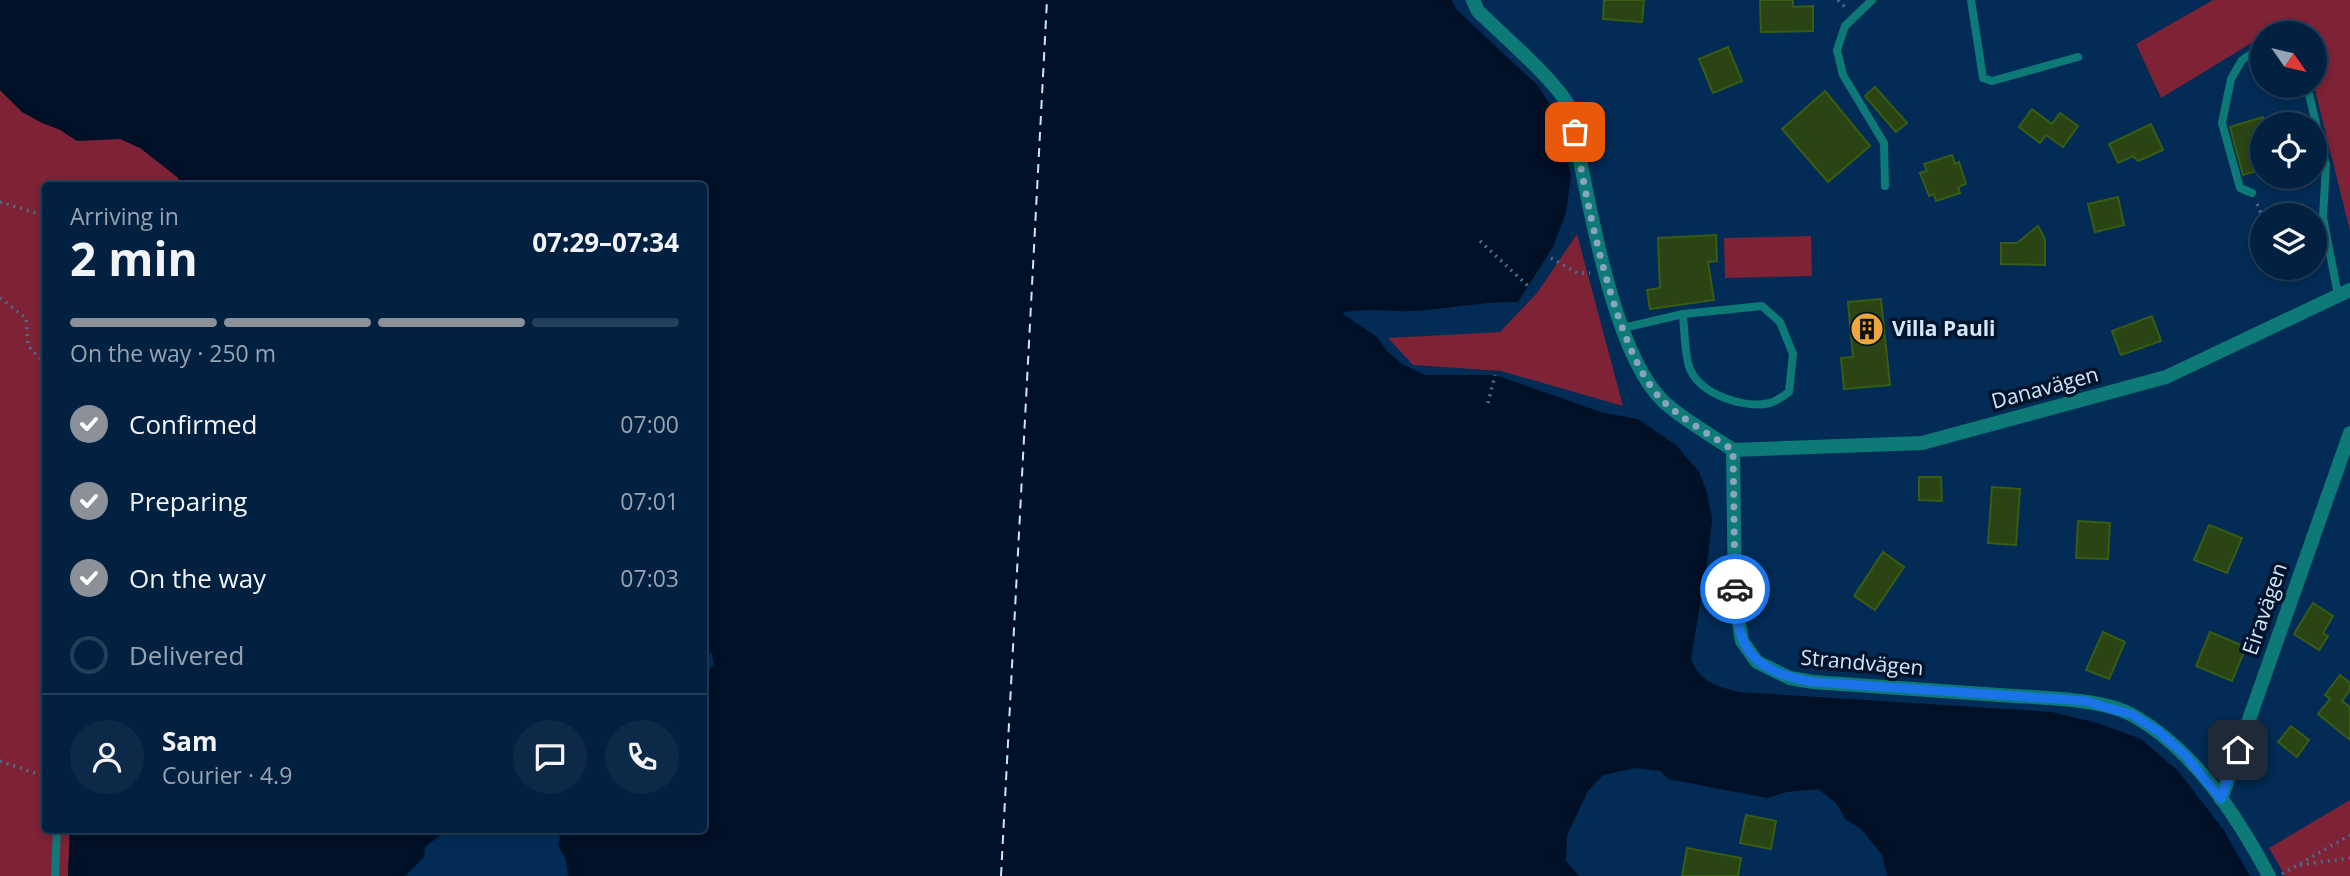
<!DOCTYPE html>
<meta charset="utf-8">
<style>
:root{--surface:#022140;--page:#0c2947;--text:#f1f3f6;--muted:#96a3b1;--line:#233e59;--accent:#8c9099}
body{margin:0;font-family:"Open Sans",sans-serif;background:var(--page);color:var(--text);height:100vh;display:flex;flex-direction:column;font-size:26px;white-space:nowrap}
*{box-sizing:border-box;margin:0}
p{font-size:23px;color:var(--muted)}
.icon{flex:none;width:38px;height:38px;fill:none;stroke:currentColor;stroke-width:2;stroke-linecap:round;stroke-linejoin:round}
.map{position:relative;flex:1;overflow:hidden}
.details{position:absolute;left:42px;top:182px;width:665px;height:651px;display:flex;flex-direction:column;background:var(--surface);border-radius:7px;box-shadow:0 4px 10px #0003,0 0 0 2px var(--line)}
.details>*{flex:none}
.needle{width:46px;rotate:124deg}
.fabs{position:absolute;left:2250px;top:21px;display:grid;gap:14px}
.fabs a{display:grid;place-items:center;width:77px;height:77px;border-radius:50%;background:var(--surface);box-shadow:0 4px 10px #0003,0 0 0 2px var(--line);font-size:35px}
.pin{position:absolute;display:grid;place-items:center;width:60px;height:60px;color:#fff;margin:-30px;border-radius:14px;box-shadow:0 4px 10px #0006}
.courier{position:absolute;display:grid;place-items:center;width:70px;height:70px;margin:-35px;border:5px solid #1a73e8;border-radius:50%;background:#fff;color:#222;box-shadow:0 2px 9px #0007}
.overview em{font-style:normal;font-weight:700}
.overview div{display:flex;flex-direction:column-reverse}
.overview{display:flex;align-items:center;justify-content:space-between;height:119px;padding:0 28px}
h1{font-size:46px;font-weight:700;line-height:52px}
.bar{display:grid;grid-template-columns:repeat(4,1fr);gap:10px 7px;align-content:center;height:84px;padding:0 28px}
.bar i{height:9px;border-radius:5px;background:var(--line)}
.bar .on{background:var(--accent)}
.bar p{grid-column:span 4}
.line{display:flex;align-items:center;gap:18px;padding:0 28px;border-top:2px solid var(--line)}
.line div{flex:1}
.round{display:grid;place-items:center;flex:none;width:74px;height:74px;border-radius:37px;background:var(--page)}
ol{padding:0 28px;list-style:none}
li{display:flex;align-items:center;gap:21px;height:77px}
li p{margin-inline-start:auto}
li .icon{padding:7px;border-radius:50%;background:var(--accent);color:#fff;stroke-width:4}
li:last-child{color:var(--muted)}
li i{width:38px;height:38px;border:4px solid var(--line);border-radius:50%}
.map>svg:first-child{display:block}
.green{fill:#7e2236}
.water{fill:#001026}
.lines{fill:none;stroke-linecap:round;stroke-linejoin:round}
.ferry{stroke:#d2e3f7;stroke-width:2;stroke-dasharray:9 7;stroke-linecap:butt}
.building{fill:#2b4413;stroke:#385c13;stroke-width:2}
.path{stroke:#4b6c8d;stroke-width:3.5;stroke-dasharray:2 5;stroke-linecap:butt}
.service{stroke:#0d7a78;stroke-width:8}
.minor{stroke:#0d7a78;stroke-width:14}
.done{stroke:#8aa4bf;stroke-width:7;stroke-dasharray:0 12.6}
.route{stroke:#1a73e8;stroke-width:9}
.labels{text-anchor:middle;stroke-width:7;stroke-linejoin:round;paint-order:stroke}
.poi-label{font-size:21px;font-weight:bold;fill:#d4e5f8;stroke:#01142b;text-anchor:start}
.street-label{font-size:21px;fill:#d4e5f8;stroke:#01142b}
</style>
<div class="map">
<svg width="2350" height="876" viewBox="0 0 2350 876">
<rect width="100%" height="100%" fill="#022c55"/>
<g class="green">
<path d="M2213,0h137v231l-36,-145 1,-53h-52v3l-102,62 -25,-54z"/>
<path d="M0,90l7,7 115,38 78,50 -154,1v644h24l-2,46h-68z"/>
<path d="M1577,234l46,172 -122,-35 -88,-6 -25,-27 112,-6 37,-39z"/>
<path d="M1811,236l1,40 -87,2 -1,-40z"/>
<path d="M2350,800v76h-65l-16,-28z"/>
</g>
<g class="water">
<path d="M0,0h1452l5,10 81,76 15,23 18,66 -5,38 -13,34 -35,55c-36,-1 -70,7 -105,9 -23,1 -49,-4 -71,2l35,24 10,14 15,13 23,11h70l109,38 34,6 38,26 23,27 8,20 5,27 -4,38 -17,102c10,24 25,27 48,33l313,20 46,11 43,16 37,32 45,58 27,47h-363l-5,-21 -21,-26 -15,-9 -10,-17 -18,-14 -31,3 -20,6 -99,-19 -8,-8 -25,-3 -32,7 -15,16 -21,44 -1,26 13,15h-1011l-2,-16 -8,-15 2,-8 -3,-7h147v-152l10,-14 -2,-10 -8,-8v-460l-521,-1 -6,-8 -37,-29 -20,-9 -43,2 -17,-11 -20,-8 -18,-10 -22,-22z"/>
<path d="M70,830h377l-22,17 -1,10 -19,19h-337z"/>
</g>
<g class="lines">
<path class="ferry" d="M1001,876l46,-876"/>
</g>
<g class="building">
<path d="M1604,0h40l-2,22 -39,-3z"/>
<path d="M1760,0h33v7l20,-1v25l-52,1z"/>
<path d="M1728,47l14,34 -29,12 -14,-34z"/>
<path d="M1875,87l32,36 -11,9 -31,-36z"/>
<path d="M1825,91l45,55 -42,36 -46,-53z"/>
<path d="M2032,109l20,15 8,-11 18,13 -15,21 -17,-12 -6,8 -21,-16z"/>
<path d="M2263,117v52l-20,6 -13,-48z"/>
<path d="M2151,124l12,26 -25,11 -5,-5 -15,7 -9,-19z"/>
<path d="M1952,155l3,9 4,-2 7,22 -8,3 2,6 -24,8 -2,-7 -5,2 -9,-23 7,-2 -3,-7z"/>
<path d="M2118,197l6,28 -29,7 -7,-28z"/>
<path d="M2038,226l7,13v26l-44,-1v-21h16z"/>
<path d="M1716,235l1,26 -9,1 6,38 -64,9 -3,-19 13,-2 -2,-50z"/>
<path d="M1881,299l9,86 -46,4 -3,-31 12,-1 -5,-55z"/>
<path d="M2152,316l9,25 -40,14 -9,-24z"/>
<path d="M1919,477h22l1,24 -23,-1z"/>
<path d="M1992,487l28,2 -4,56 -28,-2z"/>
<path d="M2078,521l32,2 -2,36 -32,-1z"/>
<path d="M2209,525l33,13 -15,35 -33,-13z"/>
<path d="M1883,552l21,15 -29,43 -21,-14z"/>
<path d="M2313,603l20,13 -10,17 5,3 -9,14 -25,-16z"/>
<path d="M2103,632l22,10 -16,37 -23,-9z"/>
<path d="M2210,632l36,15 -14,34 -36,-15z"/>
<path d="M2340,675l10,8v7l-8,11 8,6v33l-32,-26 12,-15 -5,-4z"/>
<path d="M2291,726l18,14 -12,17 -19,-15z"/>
<path d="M1746,815l30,6 -5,28 -31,-6z"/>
<path d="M1687,848l54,10 -3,18h-56z"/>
</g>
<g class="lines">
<g class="path">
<path d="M1838,0l8,8"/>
<path d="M0,202l46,14"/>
<path d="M2257,204l6,14"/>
<path d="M2294,215h14"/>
<path d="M1480,241l48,45"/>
<path d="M1551,258l26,15h13"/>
<path d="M0,298l26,20 2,28 18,18"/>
<path d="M1488,403l7,-28"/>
<path d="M0,761l46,16"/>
<path d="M232,832v-2"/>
<path d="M2300,865l50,-7"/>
<path d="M2282,874l68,-39"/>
</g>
<g class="service">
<path d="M1872,0l-27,26 -8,24 6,25 41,68 1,43"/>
<path d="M1971,0l12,78 9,3 86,-24"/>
<path d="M2301,86l8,8 17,71 -3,52 15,78"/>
<path d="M2252,193l-12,-5 -18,-65 9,-44 11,-19 17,-11 4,2"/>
<path d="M1623,328l60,-14c1,13 2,44 7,55 11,26 55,40 80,34 7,-2 13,-7 19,-11l4,-38 -13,-32 -18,-16 -79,8"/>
<path d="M55,876l2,-46"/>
</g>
<g class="minor">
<path d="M1473,0l5,11c22,22 85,75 94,102 5,12 4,29 7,42 13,64 37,201 84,246 19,18 48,34 70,49l2,150 7,41 15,21 33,16 23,4c62,4 124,9 186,13 38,3 101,2 135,21 60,34 103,100 135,160"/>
<path d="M1733,450l189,-7 244,-66 184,-87"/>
<path d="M2221,799l129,-366"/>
</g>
</g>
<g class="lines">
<path class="done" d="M1575,132c10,66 41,222 87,268 18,18 50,36 71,50l2,139"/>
<path class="route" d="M1735,589c1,62 18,82 78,93l273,19 22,7 23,6 27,17 27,24 36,44 17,-49"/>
</g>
<defs>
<symbol id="building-disc" viewBox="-11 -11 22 22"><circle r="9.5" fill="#efa73d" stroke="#01142b"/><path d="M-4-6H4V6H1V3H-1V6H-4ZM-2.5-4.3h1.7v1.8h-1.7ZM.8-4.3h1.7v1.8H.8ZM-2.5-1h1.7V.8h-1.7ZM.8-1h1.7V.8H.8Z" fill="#111"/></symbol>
</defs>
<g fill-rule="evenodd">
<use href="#building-disc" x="1848" y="310" width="38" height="38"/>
</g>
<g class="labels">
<g class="poi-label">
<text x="1892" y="336">Villa Pauli</text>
</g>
<g class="street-label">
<text transform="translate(2045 388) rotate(-15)" y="7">Danavägen</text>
<text transform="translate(2265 609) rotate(-71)" y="7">Eiravägen</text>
<text transform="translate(1862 663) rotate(5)" y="7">Strandvägen</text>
</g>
</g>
</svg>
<div class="fabs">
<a><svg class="needle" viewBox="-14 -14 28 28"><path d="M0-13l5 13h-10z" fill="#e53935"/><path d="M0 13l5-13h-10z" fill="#96a3b1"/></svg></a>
<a><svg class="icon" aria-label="locate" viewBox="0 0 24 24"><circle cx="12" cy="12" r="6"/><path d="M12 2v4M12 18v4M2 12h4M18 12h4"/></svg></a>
<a><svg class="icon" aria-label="layers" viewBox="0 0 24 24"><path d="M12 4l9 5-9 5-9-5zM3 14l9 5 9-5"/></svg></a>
</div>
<div class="pin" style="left:1575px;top:132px;background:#ea580c"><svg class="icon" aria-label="bag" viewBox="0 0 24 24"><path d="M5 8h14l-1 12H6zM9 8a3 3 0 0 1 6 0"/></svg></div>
<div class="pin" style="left:2238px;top:750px;background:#1f2937"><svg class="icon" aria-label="home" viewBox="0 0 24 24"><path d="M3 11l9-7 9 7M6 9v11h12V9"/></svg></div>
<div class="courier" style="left:1735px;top:589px"><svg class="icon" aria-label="car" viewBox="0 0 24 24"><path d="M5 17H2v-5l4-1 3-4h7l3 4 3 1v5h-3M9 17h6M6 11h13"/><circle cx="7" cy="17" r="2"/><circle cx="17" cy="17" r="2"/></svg></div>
<section class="details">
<div class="overview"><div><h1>2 min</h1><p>Arriving in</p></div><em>07:29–07:34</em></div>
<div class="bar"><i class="on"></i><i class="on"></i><i class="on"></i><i></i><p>On the way · 250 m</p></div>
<ol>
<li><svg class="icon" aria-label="check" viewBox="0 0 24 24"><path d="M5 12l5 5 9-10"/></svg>Confirmed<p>07:00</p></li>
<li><svg class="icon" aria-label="check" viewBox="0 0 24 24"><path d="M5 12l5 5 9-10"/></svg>Preparing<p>07:01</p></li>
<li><svg class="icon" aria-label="check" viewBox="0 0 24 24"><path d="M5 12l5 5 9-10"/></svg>On the way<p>07:03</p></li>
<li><i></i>Delivered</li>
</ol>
<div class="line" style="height:126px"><a class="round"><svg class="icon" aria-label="person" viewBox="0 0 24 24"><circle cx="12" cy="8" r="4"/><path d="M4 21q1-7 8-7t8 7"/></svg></a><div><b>Sam</b><p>Courier · 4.9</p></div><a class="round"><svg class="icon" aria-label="chat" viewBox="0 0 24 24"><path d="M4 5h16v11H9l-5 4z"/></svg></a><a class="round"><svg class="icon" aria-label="phone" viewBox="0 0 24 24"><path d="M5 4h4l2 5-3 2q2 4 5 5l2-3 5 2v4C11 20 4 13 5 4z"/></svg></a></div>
</section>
</div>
